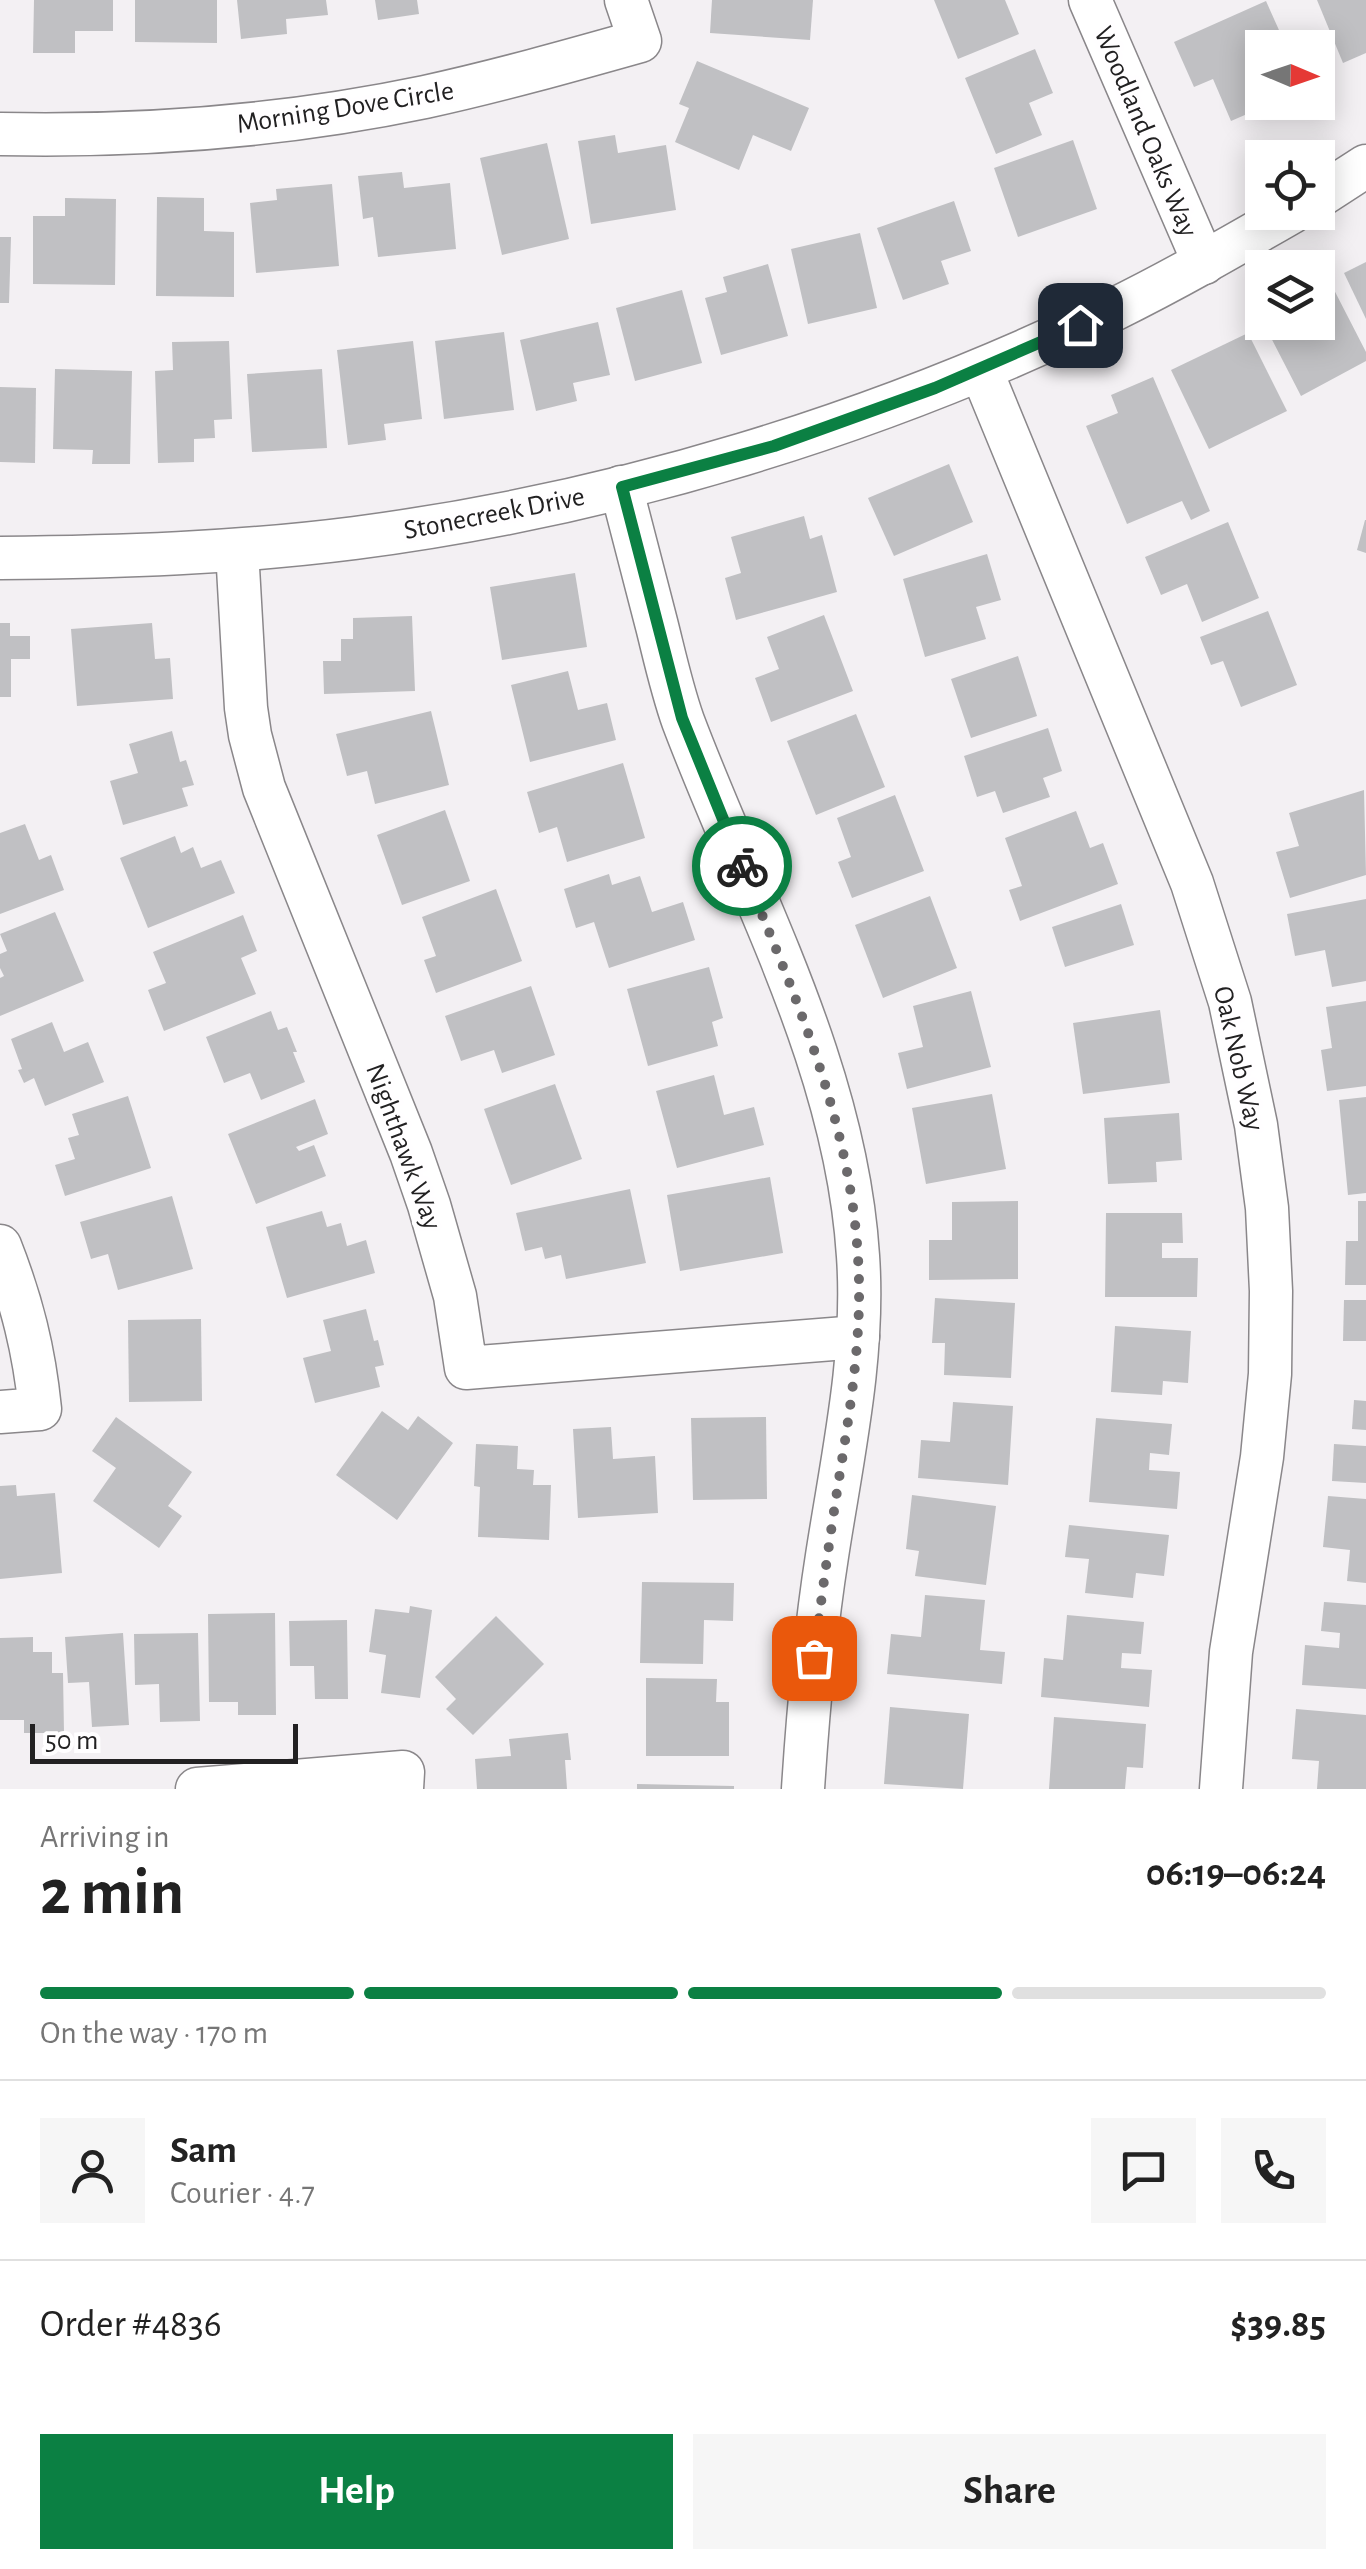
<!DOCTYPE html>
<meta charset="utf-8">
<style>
:root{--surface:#fff;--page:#f6f6f6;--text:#222;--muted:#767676;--line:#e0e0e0;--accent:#0b8043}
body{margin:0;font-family:"Alegreya Sans",sans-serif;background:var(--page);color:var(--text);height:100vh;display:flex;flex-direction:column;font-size:38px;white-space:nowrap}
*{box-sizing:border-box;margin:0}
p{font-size:32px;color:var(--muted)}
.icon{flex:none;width:55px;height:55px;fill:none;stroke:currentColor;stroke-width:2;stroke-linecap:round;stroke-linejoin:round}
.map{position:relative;height:1789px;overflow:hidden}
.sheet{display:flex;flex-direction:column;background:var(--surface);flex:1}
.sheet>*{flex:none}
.needle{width:65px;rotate:92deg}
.fabs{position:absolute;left:1245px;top:30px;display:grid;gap:20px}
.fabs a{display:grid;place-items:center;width:90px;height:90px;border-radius:0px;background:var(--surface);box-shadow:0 5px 25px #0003;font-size:50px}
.scale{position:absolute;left:30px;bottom:25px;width:268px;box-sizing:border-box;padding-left:10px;border:5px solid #222122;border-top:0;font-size:28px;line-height:35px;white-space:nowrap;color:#222122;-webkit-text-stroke:8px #fffeff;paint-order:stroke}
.pin{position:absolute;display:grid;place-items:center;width:85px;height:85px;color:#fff;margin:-42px;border-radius:20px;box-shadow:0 5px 15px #0006}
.courier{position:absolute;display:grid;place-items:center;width:100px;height:100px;margin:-50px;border:8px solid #0b8043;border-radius:50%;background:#fff;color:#222;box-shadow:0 2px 12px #0007}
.summary em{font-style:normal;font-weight:700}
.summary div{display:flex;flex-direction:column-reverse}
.summary{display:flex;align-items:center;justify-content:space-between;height:170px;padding:0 40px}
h1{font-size:65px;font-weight:700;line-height:75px}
.bar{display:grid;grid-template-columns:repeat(4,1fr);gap:15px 10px;align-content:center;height:120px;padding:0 40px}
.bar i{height:12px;border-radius:8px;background:var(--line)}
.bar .selected{background:var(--accent)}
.bar p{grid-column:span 4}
.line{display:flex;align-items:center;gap:25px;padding:0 40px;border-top:2px solid var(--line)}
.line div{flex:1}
.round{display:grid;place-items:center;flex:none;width:105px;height:105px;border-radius:0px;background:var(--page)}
.button{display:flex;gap:20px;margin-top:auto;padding:20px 40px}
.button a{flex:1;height:115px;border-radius:0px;background:var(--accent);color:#fff;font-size:40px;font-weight:700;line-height:115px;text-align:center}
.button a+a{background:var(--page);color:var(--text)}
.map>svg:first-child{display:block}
.building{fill:#c0c0c3}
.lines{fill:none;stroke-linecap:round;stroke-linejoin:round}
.minor-casing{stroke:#8a878a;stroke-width:45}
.minor{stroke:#fff;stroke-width:42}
.done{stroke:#6b696b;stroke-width:10;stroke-dasharray:0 18}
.route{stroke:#0b8043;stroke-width:12}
.labels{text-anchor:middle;stroke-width:9;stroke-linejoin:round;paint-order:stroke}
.street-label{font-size:28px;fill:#222122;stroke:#fffeff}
</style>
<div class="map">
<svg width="1366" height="1789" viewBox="0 0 1366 1789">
<rect width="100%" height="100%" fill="#f3f0f3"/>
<g class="building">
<path d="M34,0h79v31h-38v22h-42z"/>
<path d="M135,0h82v43l-82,-1z"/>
<path d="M237,0h89l2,15 -42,4 1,15 -46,5z"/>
<path d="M375,0h42l2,14 -41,6z"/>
<path d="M712,0h101l-3,40 -100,-7z"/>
<path d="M934,0h71l14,34 -61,25z"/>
<path d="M1317,0h49v53l-23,10z"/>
<path d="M1266,1l21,47h-25v54h42l-31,14 -5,-11 -37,16 -18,-42 -19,8 -20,-45z"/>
<path d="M1035,49l18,44 -24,10 13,32 -46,19 -31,-76z"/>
<path d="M697,61l112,47 -18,43 -38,-16 -14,35 -64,-28 14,-34 -10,-4z"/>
<path d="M615,135l3,18 48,-8 10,65 -85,14 -13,-83z"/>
<path d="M1073,140l24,69 -79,28 -24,-69z"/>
<path d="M547,143l22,96 -67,16 -22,-97z"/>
<path d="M402,172l2,16 46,-5 6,66 -78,8 -5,-40 -10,2 -5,-43z"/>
<path d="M332,184l7,82 -83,7 -6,-70 27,-3 -1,-11z"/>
<path d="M157,197l47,1v33l30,1v65l-78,-1z"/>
<path d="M65,198l51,1 -1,86 -82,-1v-68h32z"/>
<path d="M954,201l17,50 -30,10 8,23 -46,16 -26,-72z"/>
<path d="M860,233l17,75 -69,16 -17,-75z"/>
<path d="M0,237h11l-2,66h-9z"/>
<path d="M1366,262v57l-22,-46z"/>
<path d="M768,264l20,72 -67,19 -16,-57 22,-6 -4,-15z"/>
<path d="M1330,282l36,70v9l-65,35 -38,-74h55v-34z"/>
<path d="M682,290l20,73 -67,18 -19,-73z"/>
<path d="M598,322l12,53 -37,8 4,18 -41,10 -16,-71z"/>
<path d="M504,332l10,78 -70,9 -9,-78z"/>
<path d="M1248,333l39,78 -78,38 -38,-79z"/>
<path d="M229,341l3,78 -18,1 1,18 -21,1v23l-36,1 -3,-92 18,-1 -1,-28z"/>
<path d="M413,341l9,78 -38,5 2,16 -38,5 -11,-95z"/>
<path d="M55,369l77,2 -2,93h-38l1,-14 -40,-1z"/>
<path d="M322,369l5,79 -75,4 -5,-78z"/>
<path d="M1153,377l57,134 -19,9 -9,-19 -55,23 -41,-98 32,-13 -7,-18z"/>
<path d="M0,387l36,1 -1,75 -35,-1z"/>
<path d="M949,464l24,58 -79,34 -26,-58z"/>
<path d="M804,516l6,23 12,-4 15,57 -101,28 -11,-42 16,-5 -10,-36z"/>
<path d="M1365,520h1v33l-9,-3z"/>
<path d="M1228,522l31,76 -57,24 -15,-38 -26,11 -16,-38z"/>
<path d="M987,554l14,46 -25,7 10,32 -61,18 -22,-78z"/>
<path d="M575,573l12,74 -85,13 -12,-73z"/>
<path d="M1268,611l29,74 -56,22 -18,-46 -12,4 -11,-28z"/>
<path d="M824,615l29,76 -82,31 -16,-44 24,-9 -12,-32z"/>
<path d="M412,616l3,75 -91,3 -1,-33h18v-22h12v-21z"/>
<path d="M0,623h10v13h20v23h-19v38h-11z"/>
<path d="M152,623l3,36 15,-1 3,41 -96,7 -6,-77z"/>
<path d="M1018,656l19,60 -66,22 -20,-59z"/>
<path d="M568,671l10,39 29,-7 9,37 -86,22 -19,-77z"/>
<path d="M431,711l18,74 -74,19 -8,-33 -20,5 -11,-42z"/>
<path d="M856,714l29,73 -69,28 -29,-74z"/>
<path d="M1048,728l14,43 -19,7 7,19 -47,16 -8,-22 -18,6 -13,-41z"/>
<path d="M172,731l8,31 6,-2 8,25 -12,3 6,18 -65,19 -13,-44 28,-8 -9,-29z"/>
<path d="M623,763l22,75 -78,24 -10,-35 -18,6 -12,-41z"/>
<path d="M1364,790l2,85 -76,23 -14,-46 23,-6 -10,-33z"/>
<path d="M895,795l29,76 -72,27 -14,-36 13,-5 -14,-39z"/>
<path d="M445,810l25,71 -68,24 -25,-70z"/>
<path d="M1076,811l14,37 13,-5 15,41 -98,37 -11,-31 13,-4 -17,-48z"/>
<path d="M25,824l14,36 12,-5 13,35 -64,24v-81z"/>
<path d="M175,836l6,17 12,-6 8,21 20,-8 14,33 -87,35 -28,-70z"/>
<path d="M609,874l3,11 28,-9 12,36 31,-10 12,38 -86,28 -15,-46 -18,6 -12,-39z"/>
<path d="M496,889l26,72 -86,32 -12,-33 12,-4 -14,-39z"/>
<path d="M930,896l27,72 -74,30 -28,-73z"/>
<path d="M1366,899v82l-34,6 -7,-37 -30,6 -8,-42z"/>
<path d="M1121,904l13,41 -69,22 -13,-40z"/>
<path d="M55,912l29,69 -84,35v-38l4,-2 -4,-8v-14l7,-3 -7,-17z"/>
<path d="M243,915l14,36 -16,7 15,36 -92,37 -16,-41 18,-7 -13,-31z"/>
<path d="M709,967l14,51 -11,4 6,24 -70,20 -21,-77z"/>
<path d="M531,986l24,69 -53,18 -8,-23 -33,11 -16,-45z"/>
<path d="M971,991l20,76 -84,22 -9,-36 25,-6 -10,-41z"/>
<path d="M1366,1001v85l-39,5 -6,-41 11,-2 -6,-41z"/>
<path d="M1160,1010l10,73 -87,11 -10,-71z"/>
<path d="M271,1011l7,19 9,-3 10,25h-4l12,30 -44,18 -11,-27 -26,10 -18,-46z"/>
<path d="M52,1022l12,30 24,-10 16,40 -59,24 -11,-28 -10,5 -6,-13 4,-1 -11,-30z"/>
<path d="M714,1075l10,40 30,-8 10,38 -87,23 -21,-77z"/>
<path d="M555,1084l27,75 -71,26 -27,-76z"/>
<path d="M992,1094l14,75 -80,15 -14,-76z"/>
<path d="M128,1096l23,72 -86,28 -10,-31 20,-6 -7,-21 11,-3 -7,-21z"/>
<path d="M1366,1097v96l-18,2 -9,-95z"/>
<path d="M315,1099l13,35 -32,13 3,4 15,-6 12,31 -70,28 -28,-70z"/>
<path d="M1179,1113l3,47 -26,2 1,20 -49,2 -4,-66z"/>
<path d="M770,1177l13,76 -103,18 -13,-76z"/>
<path d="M630,1189l16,74 -80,16 -5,-24 -16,4 -3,-12 -17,4 -9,-38z"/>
<path d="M172,1196l21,73 -75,21 -10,-36 -17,5 -11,-37z"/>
<path d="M1018,1201v78l-89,1v-40h23v-38z"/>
<path d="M1358,1201h8v84h-21l1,-44h12z"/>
<path d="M322,1211l5,16 14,-4 6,23 19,-6 9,33 -88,25 -21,-71z"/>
<path d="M1106,1213h76l1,30h-21v15h36l-1,39h-92z"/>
<path d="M935,1298l80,5 -4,75 -67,-3 1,-32h-13z"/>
<path d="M1344,1300h22v41h-23z"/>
<path d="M366,1309l8,32 4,-1 6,25 -9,2 5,20 -65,16 -12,-45 28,-7 -8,-31z"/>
<path d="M201,1319l1,82 -73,1 -1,-82z"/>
<path d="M1115,1326l76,5 -3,52 -25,-2 -1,14 -51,-3z"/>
<path d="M1354,1400l12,1v29l-14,-1z"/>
<path d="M953,1402l60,4 -5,79 -90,-7 3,-38 29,2z"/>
<path d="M382,1411l26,19 10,-14 35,27 -56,77 -61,-45z"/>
<path d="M116,1417l76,55 -24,34 14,10 -23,32 -66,-47 23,-33 -24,-17z"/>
<path d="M766,1417l1,82 -74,1 -2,-82z"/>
<path d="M1096,1418l76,6 -3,31 -19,-2 -1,17 31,2 -3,37 -88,-7z"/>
<path d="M611,1427l2,32 42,-3 3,57 -80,5 -5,-89z"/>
<path d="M476,1444l42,2 -1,23 17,1 -1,15h18l-2,55 -71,-3 2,-50 -6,-1z"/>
<path d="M1334,1444l32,2v37l-34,-2z"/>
<path d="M16,1485l1,11 38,-3 7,80 -62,6v-93z"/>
<path d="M912,1495l84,11 -10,79 -71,-9 4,-25 -13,-2z"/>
<path d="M1328,1496l38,3v84l-19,-2 3,-31 -27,-3z"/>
<path d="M1069,1525l100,10 -5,41 -28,-3 -3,25 -48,-5 4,-34 -24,-2z"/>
<path d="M642,1582l92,1 -1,38 -29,-1 -1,44 -63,-1z"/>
<path d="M925,1595l60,5 -5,50 25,2 -3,32 -115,-10 4,-40 30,3z"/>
<path d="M1324,1602l42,3v84l-64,-4 3,-40 34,3 1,-15 -19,-2z"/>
<path d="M410,1606l22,4 -12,88 -39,-5 5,-38 -17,-3 6,-43 34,4z"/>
<path d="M275,1613l1,102h-38v-13h-29l-1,-88z"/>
<path d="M1067,1615l77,7 -3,32 -19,-1 -1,15 31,2 -3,37 -108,-10 3,-39 19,2z"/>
<path d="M496,1616l48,48 -71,71 -27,-26 10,-10 -21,-22z"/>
<path d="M347,1620l1,79h-33l-1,-33h-24l-1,-45z"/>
<path d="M123,1633l6,92 -37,2 -3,-45 -21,1 -3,-46z"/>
<path d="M198,1633l2,88 -40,1 -1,-38 -24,1 -1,-51z"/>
<path d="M33,1637v15h19v21h11l1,60h-40v-13h-24v-82z"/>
<path d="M646,1678l71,1 -1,23h13v54h-83z"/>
<path d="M890,1707l79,7 -6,75 -79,-5z"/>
<path d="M1296,1709l70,6v74h-49l2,-28 -27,-2z"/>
<path d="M1054,1717l92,7 -3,44 -16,-1 -2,22h-76z"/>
<path d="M568,1733l3,27h-6l2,29h-90l-2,-30 36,-3 -2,-17z"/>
<path d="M637,1784l97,2v3h-97z"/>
</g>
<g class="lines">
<defs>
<g id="minor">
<path d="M1090,0l114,263"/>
<path d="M0,134c142,3 286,-8 425,-37 73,-16 144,-36 215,-56l-14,-41"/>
<path d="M1318,197l48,-31"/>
<path d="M981,370l211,513 38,119 26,123 11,83 4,83 -1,83 -8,83 -31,195 -10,137"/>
<path d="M621,487c12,47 24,93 36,139 8,32 15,64 26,95 66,175 163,345 175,535 7,101 -16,202 -31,300 -12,77 -19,155 -24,233"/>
<path d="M237,550l9,158 4,27 14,53 147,365 18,52 26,91 11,72 392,-31"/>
<path d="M0,558c119,-1 237,-5 355,-20 262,-34 520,-113 758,-228 61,-30 120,-64 179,-98"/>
<path d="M0,1246c22,56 34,104 40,163l-40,3"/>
<path d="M197,1789l206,-17 -1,17"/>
</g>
</defs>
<use href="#minor" class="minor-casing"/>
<use href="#minor" class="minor"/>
</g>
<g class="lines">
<path class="done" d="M742,866c52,127 108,253 116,392 5,76 -8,152 -20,227 -9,58 -17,115 -24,173"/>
<path class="route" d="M742,866l-60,-148 -60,-231 152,-41 161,-58 145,-63"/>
</g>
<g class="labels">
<g class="street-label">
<text transform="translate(345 106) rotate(-9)" y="10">Morning Dove Circle</text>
<text transform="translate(1147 131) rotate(67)" y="10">Woodland Oaks Way</text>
<text transform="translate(494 512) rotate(-11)" y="10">Stonecreek Drive</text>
<text transform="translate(1240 1058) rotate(77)" y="10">Oak Nob Way</text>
<text transform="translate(405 1146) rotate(70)" y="10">Nighthawk Way</text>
</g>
</g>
</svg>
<div class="fabs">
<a><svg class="needle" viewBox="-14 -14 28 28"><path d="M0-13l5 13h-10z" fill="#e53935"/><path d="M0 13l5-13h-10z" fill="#767676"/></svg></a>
<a><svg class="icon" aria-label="locate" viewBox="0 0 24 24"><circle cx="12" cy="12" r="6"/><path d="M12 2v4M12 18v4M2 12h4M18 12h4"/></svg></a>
<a><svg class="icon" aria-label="layers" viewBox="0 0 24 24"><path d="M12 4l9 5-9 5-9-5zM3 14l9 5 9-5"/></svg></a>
</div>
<div class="scale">50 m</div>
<div class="pin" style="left:814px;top:1658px;background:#ea580c"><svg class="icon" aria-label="bag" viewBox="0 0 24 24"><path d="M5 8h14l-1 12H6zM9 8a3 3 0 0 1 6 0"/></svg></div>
<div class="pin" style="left:1080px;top:325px;background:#1f2937"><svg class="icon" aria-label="home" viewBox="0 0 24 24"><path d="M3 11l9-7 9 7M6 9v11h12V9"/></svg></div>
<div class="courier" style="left:742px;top:866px"><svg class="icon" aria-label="bike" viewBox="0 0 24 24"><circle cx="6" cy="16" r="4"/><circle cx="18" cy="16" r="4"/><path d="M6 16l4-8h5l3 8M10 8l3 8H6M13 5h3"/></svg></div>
</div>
<section class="sheet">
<div class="summary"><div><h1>2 min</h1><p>Arriving in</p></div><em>06:19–06:24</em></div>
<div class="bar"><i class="selected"></i><i class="selected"></i><i class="selected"></i><i></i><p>On the way · 170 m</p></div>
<div class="line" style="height:180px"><a class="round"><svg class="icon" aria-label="person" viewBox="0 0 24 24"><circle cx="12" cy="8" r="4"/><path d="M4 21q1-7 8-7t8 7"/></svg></a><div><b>Sam</b><p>Courier · 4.7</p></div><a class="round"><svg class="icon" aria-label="chat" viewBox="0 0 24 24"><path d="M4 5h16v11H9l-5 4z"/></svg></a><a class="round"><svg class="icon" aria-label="phone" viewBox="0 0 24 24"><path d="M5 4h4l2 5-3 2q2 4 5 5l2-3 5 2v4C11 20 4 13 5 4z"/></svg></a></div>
<div class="line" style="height:130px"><div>Order #4836</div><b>$39.85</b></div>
<div class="button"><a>Help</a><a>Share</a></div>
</section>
